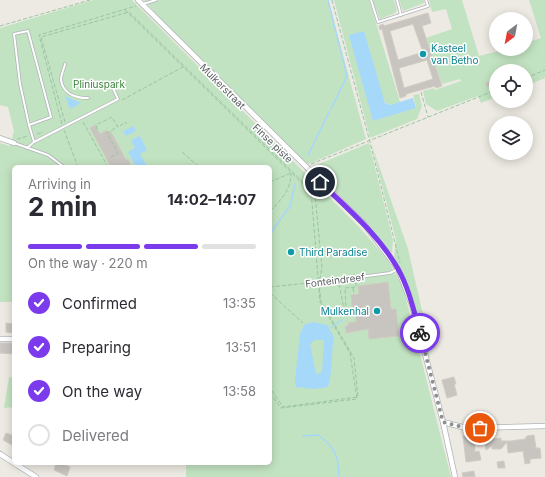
<!DOCTYPE html>
<meta charset="utf-8">
<style>
:root{--surface:#fff;--page:#f7f7f7;--text:#2b2b33;--muted:#7c7c81;--line:#e1e1e2;--accent:#7c3aed}
body{margin:0;font-family:Inter,sans-serif;background:var(--page);color:var(--text);height:100vh;display:flex;flex-direction:column;font-size:15px;white-space:nowrap}
*{box-sizing:border-box;margin:0}
p{font-size:13px;color:var(--muted)}
.icon{flex:none;width:22px;height:22px;fill:none;stroke:currentColor;stroke-width:2;stroke-linecap:round;stroke-linejoin:round}
.map{position:relative;flex:1;overflow:hidden}
.sheet{position:absolute;left:12px;top:165px;width:260px;height:300px;display:flex;flex-direction:column;background:var(--surface);border-radius:6px;box-shadow:0 2px 10px #0003}
.sheet>*{flex:none}
.needle{width:26px;rotate:212deg}
.tools{position:absolute;left:489px;top:12px;display:grid;gap:8px}
.tools a{display:grid;place-items:center;width:44px;height:44px;border-radius:50%;background:var(--surface);box-shadow:0 2px 10px #0003;font-size:20px}
.pin{position:absolute;display:grid;place-items:center;width:34px;height:34px;color:#fff;margin:-17px;border:2px solid #fff;border-radius:50%;box-shadow:0 1px 4px #0007}
.courier{position:absolute;display:grid;place-items:center;width:40px;height:40px;margin:-20px;border:3px solid #7c3aed;border-radius:50%;background:#fff;color:#222;box-shadow:0 1px 5px #0007}
.overview em{font-style:normal;font-weight:700}
.overview div{display:flex;flex-direction:column-reverse}
.overview{display:flex;align-items:center;justify-content:space-between;height:68px;padding:0 16px}
h1{font-size:26px;font-weight:700;line-height:30px}
.bar{display:grid;grid-template-columns:repeat(4,1fr);gap:6px 4px;align-content:center;height:48px;padding:0 16px}
.bar i{height:5px;border-radius:3px;background:var(--line)}
.bar .active{background:var(--accent)}
.bar p{grid-column:span 4}
ol{padding:0 16px;list-style:none}
li{display:flex;align-items:center;gap:12px;height:44px}
li p{margin-inline-start:auto}
li .icon{padding:4px;border-radius:50%;background:var(--accent);color:#fff;stroke-width:4}
li:last-child{color:var(--muted)}
li i{width:22px;height:22px;border:2px solid var(--line);border-radius:50%}
.map>svg:first-child{display:block}
.green{fill:#c2e3c1}
.water{fill:#a6d8fa;fill-rule:evenodd}
.lines{fill:none;stroke-linecap:round;stroke-linejoin:round}
.stream{stroke:#a6d8fa;stroke-width:1.5}
.building{fill:#c8c5c0;stroke:#d1ccc2;fill-rule:evenodd}
.lane-casing{stroke:#b0b4b7;stroke-width:3.5}
.street-casing{stroke:#b0b4b7;stroke-width:6}
.path{stroke:#9ac4a4;stroke-width:1;stroke-dasharray:4 2;stroke-linecap:butt}
.lane{stroke:#fff;stroke-width:2}
.street{stroke:#fff;stroke-width:4.5}
.done{stroke:#8e9090;stroke-width:4;stroke-dasharray:0 7.2}
.route{stroke:#7c3aed;stroke-width:5}
.culture-dot{fill:#0f9aa8;stroke:#fff;stroke-width:1.5}
.labels{text-anchor:middle;stroke-width:3;stroke-linejoin:round;paint-order:stroke}
.culture-label{font-size:10px;fill:#0d838f;stroke:#fff;text-anchor:start}
.park-label{font-size:10px;fill:#3a833b;stroke:#fff}
.street-label{font-size:10px;fill:#5b5f63;stroke:#fff}
</style>
<div class="map">
<svg width="545" height="477" viewBox="0 0 545 477">
<rect width="100%" height="100%" fill="#edeae3"/>
<g class="green">
<path d="M93,0h39l227,227 28,32 16,28 48,190h-265v-14h84v-296h-256v135h-14v-159l10,3 4,-15 -6,-24 -8,-2v-77z"/>
<path d="M144,0h184l38,139 -57,25 -4,-2 -138,-136z"/>
<path d="M334,0h35l31,102 -10,3 -4,-2 -4,-6 -18,-65 9,89 43,-14 -3,-12 6,-1 3,12 -5,13 -47,19z"/>
<path d="M372,0h22l3,10 -2,3 -15,6z"/>
<path d="M399,0h25v3l-21,8z"/>
<path d="M429,0h33l17,56 27,-7h20v-6l15,-5 -12,-38h16v78l-19,8v-15h-30v26l-15,6 -3,-7 -41,15 -11,-7 -3,-13 11,-3 1,2 26,-9 -1,-2 -18,5 -16,-46 26,-9 -6,-20 -14,3z"/>
<path d="M369,143l24,97 -1,14 -25,-31 -55,-56z"/>
<path d="M371,143l37,106 18,79 4,32 -16,-59 -20,-44 2,-17z"/>
<path d="M9,377l5,1v29l-10,1z"/>
</g>
<g class="water">
<path d="M364,31l21,72 5,2 23,-7 3,10 -43,13 -24,-86z"/>
<path d="M65,96l16,7 -11,6z"/>
<path d="M134,126l2,5 -10,5 -3,-5z"/>
<path d="M140,136l7,14 -7,4 7,12 -11,1 -8,-15 7,-4 -4,-8z"/>
<path d="M313,322l14,3 7,12c-3,16 -1,34 -6,50l-14,2 -18,-2 -1,-7 5,-46 4,-9zM324,340l-2,32 -6,2 -6,-30 5,-4z"/>
</g>
<g class="lines">
<g class="stream">
<path d="M328,0l19,76 -16,33"/>
<path d="M308,155l21,-43"/>
<path d="M270,234l20,-28 5,-22"/>
<path d="M330,328l12,-8"/>
<path d="M303,436l15,-1c16,11 21,22 21,42"/>
</g>
</g>
<g class="building">
<path d="M428,13l3,10 -9,3 20,60 -6,2 -1,-2 -29,8v2l-6,2 -18,-69 -2,1 -1,-4 4,-2 1,2zM413,24l10,28 -25,8 -8,-29zM427,60l6,19 -29,9 -5,-20z"/>
<path d="M496,79v5l-9,3 -1,-4z"/>
<path d="M95,125l5,9 7,-4 1,3 3,-1 15,28 2,-1 4,8h-21l-21,-39z"/>
<path d="M388,282l3,27h5l3,27 -30,3 -1,-10 -22,4 -1,-7h3v-3l8,-1 -1,-12 -3,-3 -1,-12 8,-1 -1,-8z"/>
<path d="M6,323l8,1v9l-8,-1z"/>
<path d="M0,343h14v11l-14,-1z"/>
<path d="M454,377l2,7h-2l3,11 -10,3 -5,-18z"/>
<path d="M6,433l8,3v10l-11,-6z"/>
<path d="M474,435l1,17 4,-1 2,9 -15,2 -3,-26z"/>
<path d="M534,435l2,13h4l1,10 -11,1v4l-5,1 -2,-13 -15,2 -1,-11 -6,7h-9v-3l-6,4 -1,-8 6,-1v-2l10,-1v3h10l14,-2 2,-3z"/>
<path d="M504,461l1,7h-7l-1,-6z"/>
<path d="M56,463h10l-1,2 5,2 -3,9 -13,-6z"/>
<path d="M474,471l1,6h-12l-1,-4z"/>
</g>
<g class="lines">
<defs>
<g id="lane">
<path d="M371,0l7,22 50,-16 -2,-6"/>
<path d="M397,0l4,15"/>
<path d="M143,4l13,-4"/>
<path d="M65,64c-1,4 -4,11 -4,16 2,14 15,18 27,18"/>
<path d="M29,125l-9,-41 -6,-50 14,-3 23,86 -22,8 5,17"/>
<path d="M14,143l34,12 16,12"/>
<path d="M27,148l7,-6 84,-43 -6,-13"/>
<path d="M337,280l53,-7 8,-4"/>
</g>
<g id="street">
<path d="M138,0l227,225 33,44 14,36 31,117 12,55"/>
<path d="M0,138l14,5"/>
<path d="M0,339h14"/>
<path d="M443,422l23,6 79,-2"/>
<path d="M0,454l14,9"/>
<path d="M14,463l22,14"/>
</g>
</defs>
<use href="#lane" class="lane-casing"/>
<use href="#street" class="street-casing"/>
<g class="path">
<path d="M332,0l39,146 29,117"/>
<path d="M125,10l184,180"/>
<path d="M0,26l90,-26"/>
<path d="M526,78l19,-8"/>
<path d="M421,92l7,25"/>
<path d="M122,100l61,-33"/>
<path d="M65,122l-24,-85 88,-25 186,182 7,73 -3,17 2,17 33,57 4,39 -75,10 -13,-19"/>
<path d="M83,122l25,45"/>
<path d="M62,124l-23,-89 97,-29"/>
<path d="M97,129l-1,-4 16,-8 6,10 8,-5v2"/>
<path d="M64,130l14,37"/>
<path d="M37,134l6,-2"/>
<path d="M17,139l11,-3"/>
<path d="M182,152l17,15"/>
<path d="M111,157l7,-4 -11,-20 10,-6"/>
<path d="M311,164l185,-74"/>
<path d="M270,182l21,-9"/>
<path d="M270,211c11,-11 21,-21 21,-38"/>
<path d="M320,281l13,-1"/>
<path d="M339,284l5,25 2,-1 -1,-20 11,-1v-5"/>
<path d="M270,287l47,-5"/>
<path d="M353,288l1,6"/>
<path d="M270,293l33,30"/>
<path d="M270,393l11,15 76,-9 -7,-46 -30,-51 -10,-124"/>
</g>
<use href="#lane" class="lane"/>
<use href="#street" class="street"/>
</g>
<g class="lines">
<path class="done" d="M420,333l23,89 23,6h14"/>
<path class="route" d="M320,182c28,27 59,53 78,87 11,19 16,43 22,64"/>
</g>
<g class="culture-dot">
<circle cx="423" cy="54" r="4"/>
<circle cx="291" cy="252" r="4"/>
<circle cx="377" cy="311" r="4"/>
</g>
<g class="labels">
<g class="culture-label">
<text x="431" y="52">Kasteel<tspan x="431" dy="12">van Betho</tspan></text>
<text x="299" y="256">Third Paradise</text>
<text x="369" y="315" text-anchor="end">Mulkenhal</text>
</g>
<g class="park-label">
<text x="99" y="88">Pliniuspark</text>
</g>
<g class="street-label">
<text transform="translate(223 86) rotate(45)" y="4">Mulkerstraat</text>
<text transform="translate(273 143) rotate(44)" y="4">Finse piste</text>
<text transform="translate(335 280) rotate(-7)" y="4">Fonteindreef</text>
</g>
</g>
</svg>
<div class="tools">
<a><svg class="needle" viewBox="-14 -14 28 28"><path d="M0-13l5 13h-10z" fill="#e53935"/><path d="M0 13l5-13h-10z" fill="#7c7c81"/></svg></a>
<a><svg class="icon" aria-label="locate" viewBox="0 0 24 24"><circle cx="12" cy="12" r="6"/><path d="M12 2v4M12 18v4M2 12h4M18 12h4"/></svg></a>
<a><svg class="icon" aria-label="layers" viewBox="0 0 24 24"><path d="M12 4l9 5-9 5-9-5zM3 14l9 5 9-5"/></svg></a>
</div>
<div class="pin" style="left:480px;top:428px;background:#ea580c"><svg class="icon" aria-label="bag" viewBox="0 0 24 24"><path d="M5 8h14l-1 12H6zM9 8a3 3 0 0 1 6 0"/></svg></div>
<div class="pin" style="left:320px;top:182px;background:#1f2937"><svg class="icon" aria-label="home" viewBox="0 0 24 24"><path d="M3 11l9-7 9 7M6 9v11h12V9"/></svg></div>
<div class="courier" style="left:420px;top:333px"><svg class="icon" aria-label="bike" viewBox="0 0 24 24"><circle cx="6" cy="16" r="4"/><circle cx="18" cy="16" r="4"/><path d="M6 16l4-8h5l3 8M10 8l3 8H6M13 5h3"/></svg></div>
<section class="sheet">
<div class="overview"><div><h1>2 min</h1><p>Arriving in</p></div><em>14:02–14:07</em></div>
<div class="bar"><i class="active"></i><i class="active"></i><i class="active"></i><i></i><p>On the way · 220 m</p></div>
<ol>
<li><svg class="icon" aria-label="check" viewBox="0 0 24 24"><path d="M5 12l5 5 9-10"/></svg>Confirmed<p>13:35</p></li>
<li><svg class="icon" aria-label="check" viewBox="0 0 24 24"><path d="M5 12l5 5 9-10"/></svg>Preparing<p>13:51</p></li>
<li><svg class="icon" aria-label="check" viewBox="0 0 24 24"><path d="M5 12l5 5 9-10"/></svg>On the way<p>13:58</p></li>
<li><i></i>Delivered</li>
</ol>
</section>
</div>
